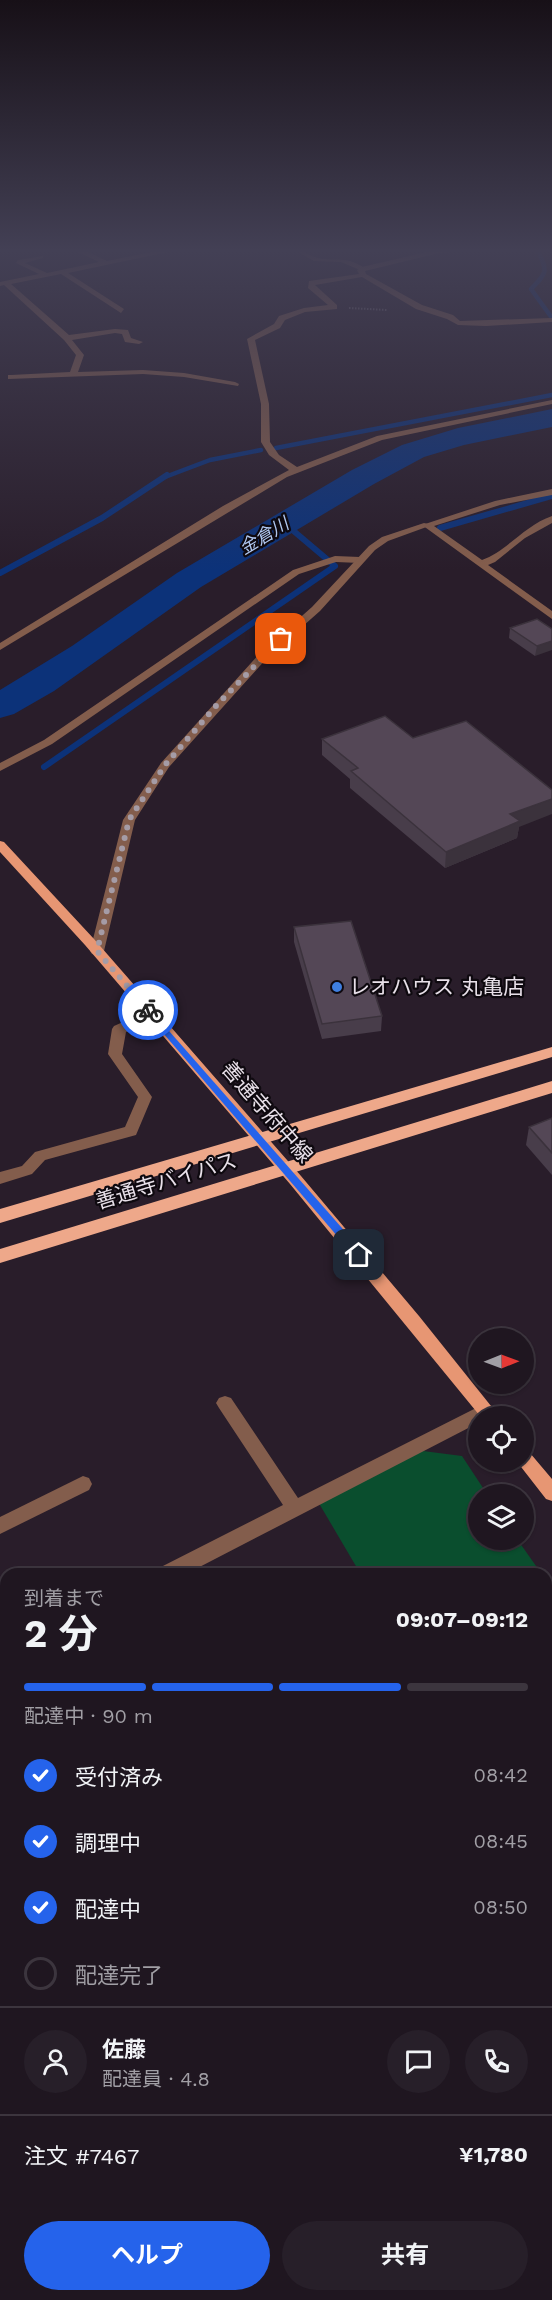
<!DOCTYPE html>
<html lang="ja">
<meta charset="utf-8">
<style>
:root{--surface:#1f1620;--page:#271f29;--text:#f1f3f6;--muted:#a19fa5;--line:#3c353e;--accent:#2563eb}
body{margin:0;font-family:"Work Sans","Noto Sans JP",sans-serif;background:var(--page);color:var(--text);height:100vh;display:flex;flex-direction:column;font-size:22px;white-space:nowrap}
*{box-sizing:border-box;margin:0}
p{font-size:20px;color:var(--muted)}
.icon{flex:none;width:33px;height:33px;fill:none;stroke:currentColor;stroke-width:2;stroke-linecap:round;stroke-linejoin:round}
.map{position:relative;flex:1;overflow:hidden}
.details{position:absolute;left:0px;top:1568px;width:552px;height:734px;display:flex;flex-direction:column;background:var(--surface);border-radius:18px 18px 0 0;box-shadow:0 2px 4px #0004,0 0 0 2px var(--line)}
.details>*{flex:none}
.needle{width:39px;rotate:89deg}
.tools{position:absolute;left:468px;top:1328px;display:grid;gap:12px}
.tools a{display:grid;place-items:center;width:66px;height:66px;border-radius:50%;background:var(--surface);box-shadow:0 2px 4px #0004,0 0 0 2px var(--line);font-size:30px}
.pin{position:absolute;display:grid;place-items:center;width:51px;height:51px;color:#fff;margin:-26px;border-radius:12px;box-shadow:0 3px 9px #0006}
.courier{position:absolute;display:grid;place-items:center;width:60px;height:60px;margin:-30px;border:4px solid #2563eb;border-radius:50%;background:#fff;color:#222;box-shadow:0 2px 8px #0007}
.headline em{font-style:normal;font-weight:700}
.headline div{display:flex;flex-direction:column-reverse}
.headline{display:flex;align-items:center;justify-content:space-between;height:102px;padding:0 24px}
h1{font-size:39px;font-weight:700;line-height:45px}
.bar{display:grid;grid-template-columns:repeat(4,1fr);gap:9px 6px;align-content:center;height:72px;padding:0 24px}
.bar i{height:8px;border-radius:4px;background:var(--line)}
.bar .current{background:var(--accent)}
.bar p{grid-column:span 4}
.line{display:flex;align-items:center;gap:15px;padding:0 24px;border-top:2px solid var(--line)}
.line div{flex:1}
.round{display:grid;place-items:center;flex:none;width:63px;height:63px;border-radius:32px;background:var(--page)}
ol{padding:0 24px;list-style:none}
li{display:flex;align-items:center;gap:18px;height:66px}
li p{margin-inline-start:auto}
li .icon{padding:6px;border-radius:50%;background:var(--accent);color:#fff;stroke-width:4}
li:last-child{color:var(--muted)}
li i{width:33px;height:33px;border:3px solid var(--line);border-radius:50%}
.action{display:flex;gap:12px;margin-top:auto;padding:12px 24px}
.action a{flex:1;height:69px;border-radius:36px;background:var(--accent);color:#fff;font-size:24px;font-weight:700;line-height:69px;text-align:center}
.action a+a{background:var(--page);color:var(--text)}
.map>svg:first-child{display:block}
.green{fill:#0a4e2e}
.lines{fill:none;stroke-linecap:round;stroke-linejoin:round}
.stream-far1{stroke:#0c3279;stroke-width:4.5}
.stream{stroke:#0c3279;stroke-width:6}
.river{fill:#0c3279;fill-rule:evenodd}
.path{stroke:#746a75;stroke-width:2;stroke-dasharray:1.5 1.5;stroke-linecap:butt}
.service{fill:#835d4c;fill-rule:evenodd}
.minor{fill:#835d4c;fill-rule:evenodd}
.tertiary{fill:#835d4c;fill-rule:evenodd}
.primary{fill:#e79673;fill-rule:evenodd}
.trunk{fill:#eea88a;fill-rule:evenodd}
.wall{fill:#483d4a}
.shaded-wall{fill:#3b323c}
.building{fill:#544756;stroke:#3b323c;stroke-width:1.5}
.route{fill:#2563eb}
.done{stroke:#a59ca6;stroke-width:6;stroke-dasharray:0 10.8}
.shop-dot{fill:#3f7fe0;stroke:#0e090f;stroke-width:2}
.labels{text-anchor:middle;stroke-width:4.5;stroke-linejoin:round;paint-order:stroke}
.far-water-label{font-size:18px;font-style:italic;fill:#b0c8f1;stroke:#0e090f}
.poi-label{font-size:21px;fill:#e8e0e9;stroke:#0e090f;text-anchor:start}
.street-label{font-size:21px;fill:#e8e0e9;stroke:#0e090f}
</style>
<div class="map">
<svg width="552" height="2300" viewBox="0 0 552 2300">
<rect width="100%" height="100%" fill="#291d2a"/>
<path class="green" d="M423,1451l39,5 25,38h-9v45h39l24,34h-181l-43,-73z"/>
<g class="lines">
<g class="stream-far1">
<path d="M537,248c10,23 12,23 -6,41l21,29"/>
<path d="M276,448l276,-53"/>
<path d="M165,477l45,-17 51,-10"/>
</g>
<g class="stream">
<path d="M440,528l112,-32"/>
<path d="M0,573l102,-55 65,-43"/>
<path d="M44,767l291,-201 -52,-44"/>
</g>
<path class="river" d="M552,409v18l-88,18 -40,12 -50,27 -173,103 -147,104 -40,23 -14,4v-28l72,-44 105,-73 175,-103 50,-25 56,-17z"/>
<path class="path" d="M349,308l38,2"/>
<path class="service" d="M291,248c11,0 17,8 27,10 20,4 28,-3 48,11l-6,1 -19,-8 -27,-1z"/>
<g class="minor">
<path d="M70,248h10l27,13 64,-13h16l-119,25 56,36 -3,4 -60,-39 -50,10 58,51 46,-6 13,1 3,8 12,4 -4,2 -14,-2 -3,-8 -7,-1 -43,7 12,15 -6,17 65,-2 41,3 51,9 4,2 -1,2 -54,-9 -41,-3 -135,5v-4h3l59,-3 6,-17 -12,-15 -60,-55 -4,1v-4l39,-8 -23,-11 2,-3 25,-4v2l-18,5 22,10 52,-11z"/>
<path d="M506,248l-67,5 -74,18 1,3 56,31 31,10 7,6 92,-3v4l-66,4 -28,-1 -11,-6 -31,-10 -54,-32 -47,8 22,20v4l-32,3 -20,8 -5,8 -25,12 14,64 1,38 9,13 18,12 80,-31 175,-36v4l-170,36 -95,37 -287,173v-7l223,-137 66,-36 -20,-15 -8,-13v-38l-14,-65 27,-15 5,-8 25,-8 24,-3 -20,-17 1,-7 50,-7 -2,-4 5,-3 77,-18z"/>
<path d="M552,489v6l-52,10 -66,21 48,34c24,-8 43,-35 70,-44v7l-27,15 -30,24 -7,3 64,46v8l-130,-94 73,-24z"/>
<path d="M335,556l25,1 5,3 -5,3 -24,-1 -37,12 -247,170 -52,27v-8l44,-23 249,-170z"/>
<path d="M152,1009l5,2 2,3 -2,3 -31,15 -4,22 30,43 -16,38 -91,25 -13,14 -32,10v-12l22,-6 13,-14 90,-25 13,-30 -30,-43 4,-25 2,-3z"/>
<path d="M225,1396l6,2 67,100 182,-92 6,-2 6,2 3,5 -3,5h-14v7l-292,151h-29l2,-6 124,-63 -64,-97 -3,-5 3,-5z"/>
<path d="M83,1476l6,2 3,6 -3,6 -89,44v-17z"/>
<path d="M6,1646v19l-6,2v-19z"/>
<path d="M0,1837l6,3v43l-6,-3z"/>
<path d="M6,1911v24l-6,2v-23z"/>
<path d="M161,2295h26l2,5h-26z"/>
</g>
<g class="tertiary">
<path d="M543,248h8l1,6z"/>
<path d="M424,523l8,2 -44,16 -13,9 -55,61 -52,46 -99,110 -34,53 -31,131 -7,4 -5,-1 -2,-3 33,-131 38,-57 99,-110 52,-46 57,-61 13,-9z"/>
</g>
<g class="primary">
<path d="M0,841l4,1 90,97 207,237 118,140 80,100h-19l-190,-232 -205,-239 -85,-93z"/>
<path d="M524,1450l6,3 22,26v22l-6,-2 -28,-36 -1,-2h7z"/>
</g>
<g class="trunk">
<path d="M552,1047v10l-552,166v-14z"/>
<path d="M552,1081v12l-552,170v-14z"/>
</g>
</g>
<g class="wall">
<path d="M510,628l42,1 -17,27 -26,-18z"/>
<path d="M322,739l197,88 -2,11 -72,30 -95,-80v-9l-28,-24z"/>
<path d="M294,927l88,89 -1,15 -59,8 -28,-97z"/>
<path d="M552,1118v57l-26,-30 3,-18z"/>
</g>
<g class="shaded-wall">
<path d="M552,641v9l-17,6 2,-10z"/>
<path d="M552,799v15l-33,13 -2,11 -72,30 1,-16 64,-38z"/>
<path d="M551,1818l-5,13v-10z"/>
<path d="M552,1935v9l-6,4v-9z"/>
</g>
<g class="building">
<path d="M537,619l15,10v12l-15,5 -27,-18z"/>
<path d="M385,716l28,22 53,-17 86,69v9l-42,15 10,7 -74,31 -95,-81 7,-3 -36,-29z"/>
<path d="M351,921l31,95 -60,8 -28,-97z"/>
<path d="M552,1118v35l-23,-26z"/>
<path d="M546,1811l5,7 -5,3z"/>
<path d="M546,1876l6,9v50l-6,4z"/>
</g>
<linearGradient id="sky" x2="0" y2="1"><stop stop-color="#171017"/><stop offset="0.44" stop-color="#434055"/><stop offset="1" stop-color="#434055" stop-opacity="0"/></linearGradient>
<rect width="552" height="570" fill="url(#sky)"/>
<path class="route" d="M148,1007l215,245v6h-7l-211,-246v-4z"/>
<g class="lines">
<path class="done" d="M148,1010l-51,-59 32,-131 36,-55 51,-59 65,-67"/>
</g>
<circle class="shop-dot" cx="337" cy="987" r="6"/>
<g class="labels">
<g class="far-water-label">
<text transform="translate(264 536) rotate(-31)" y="6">金倉川</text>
</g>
<g class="poi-label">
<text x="349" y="994">レオハウス 丸亀店</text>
</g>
<g class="street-label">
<text transform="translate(267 1112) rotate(49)" y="7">善通寺府中線</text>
<text transform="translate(166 1181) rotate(-17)" y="7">善通寺バイパス</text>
</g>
</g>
</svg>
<div class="tools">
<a><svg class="needle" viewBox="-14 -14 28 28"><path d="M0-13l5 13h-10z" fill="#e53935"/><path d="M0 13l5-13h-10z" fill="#a19fa5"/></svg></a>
<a><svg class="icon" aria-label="locate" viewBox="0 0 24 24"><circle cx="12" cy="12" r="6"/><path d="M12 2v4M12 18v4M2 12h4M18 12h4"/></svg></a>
<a><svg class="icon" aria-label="layers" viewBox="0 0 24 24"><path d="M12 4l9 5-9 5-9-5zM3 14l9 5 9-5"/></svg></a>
</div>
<div class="pin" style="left:281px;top:639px;background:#ea580c"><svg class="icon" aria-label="bag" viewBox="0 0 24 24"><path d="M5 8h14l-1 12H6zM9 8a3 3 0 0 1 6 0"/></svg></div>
<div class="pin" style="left:359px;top:1255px;background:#1f2937"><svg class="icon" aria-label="home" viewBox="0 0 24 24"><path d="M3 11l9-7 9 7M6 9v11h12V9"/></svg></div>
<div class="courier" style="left:148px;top:1010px"><svg class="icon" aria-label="bike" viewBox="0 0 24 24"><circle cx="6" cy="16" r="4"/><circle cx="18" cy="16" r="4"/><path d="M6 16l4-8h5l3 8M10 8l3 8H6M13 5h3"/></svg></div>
<section class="details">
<div class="headline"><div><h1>2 分</h1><p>到着まで</p></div><em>09:07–09:12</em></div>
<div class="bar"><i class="current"></i><i class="current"></i><i class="current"></i><i></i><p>配達中 · 90 m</p></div>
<ol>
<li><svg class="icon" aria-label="check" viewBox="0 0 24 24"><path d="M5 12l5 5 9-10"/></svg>受付済み<p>08:42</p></li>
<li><svg class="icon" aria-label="check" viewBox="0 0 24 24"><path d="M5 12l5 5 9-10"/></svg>調理中<p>08:45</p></li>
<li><svg class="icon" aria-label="check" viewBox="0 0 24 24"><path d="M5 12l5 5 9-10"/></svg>配達中<p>08:50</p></li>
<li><i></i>配達完了</li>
</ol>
<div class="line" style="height:108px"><a class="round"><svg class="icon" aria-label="person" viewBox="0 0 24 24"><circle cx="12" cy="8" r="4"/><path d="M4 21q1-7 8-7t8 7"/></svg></a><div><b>佐藤</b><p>配達員 · 4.8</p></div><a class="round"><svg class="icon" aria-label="chat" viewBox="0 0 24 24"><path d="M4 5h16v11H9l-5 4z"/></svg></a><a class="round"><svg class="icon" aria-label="phone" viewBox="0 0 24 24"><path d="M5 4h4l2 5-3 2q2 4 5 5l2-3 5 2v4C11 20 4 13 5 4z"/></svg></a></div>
<div class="line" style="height:78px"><div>注文 #7467</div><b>¥1,780</b></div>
<div class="action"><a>ヘルプ</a><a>共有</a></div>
</section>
</div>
